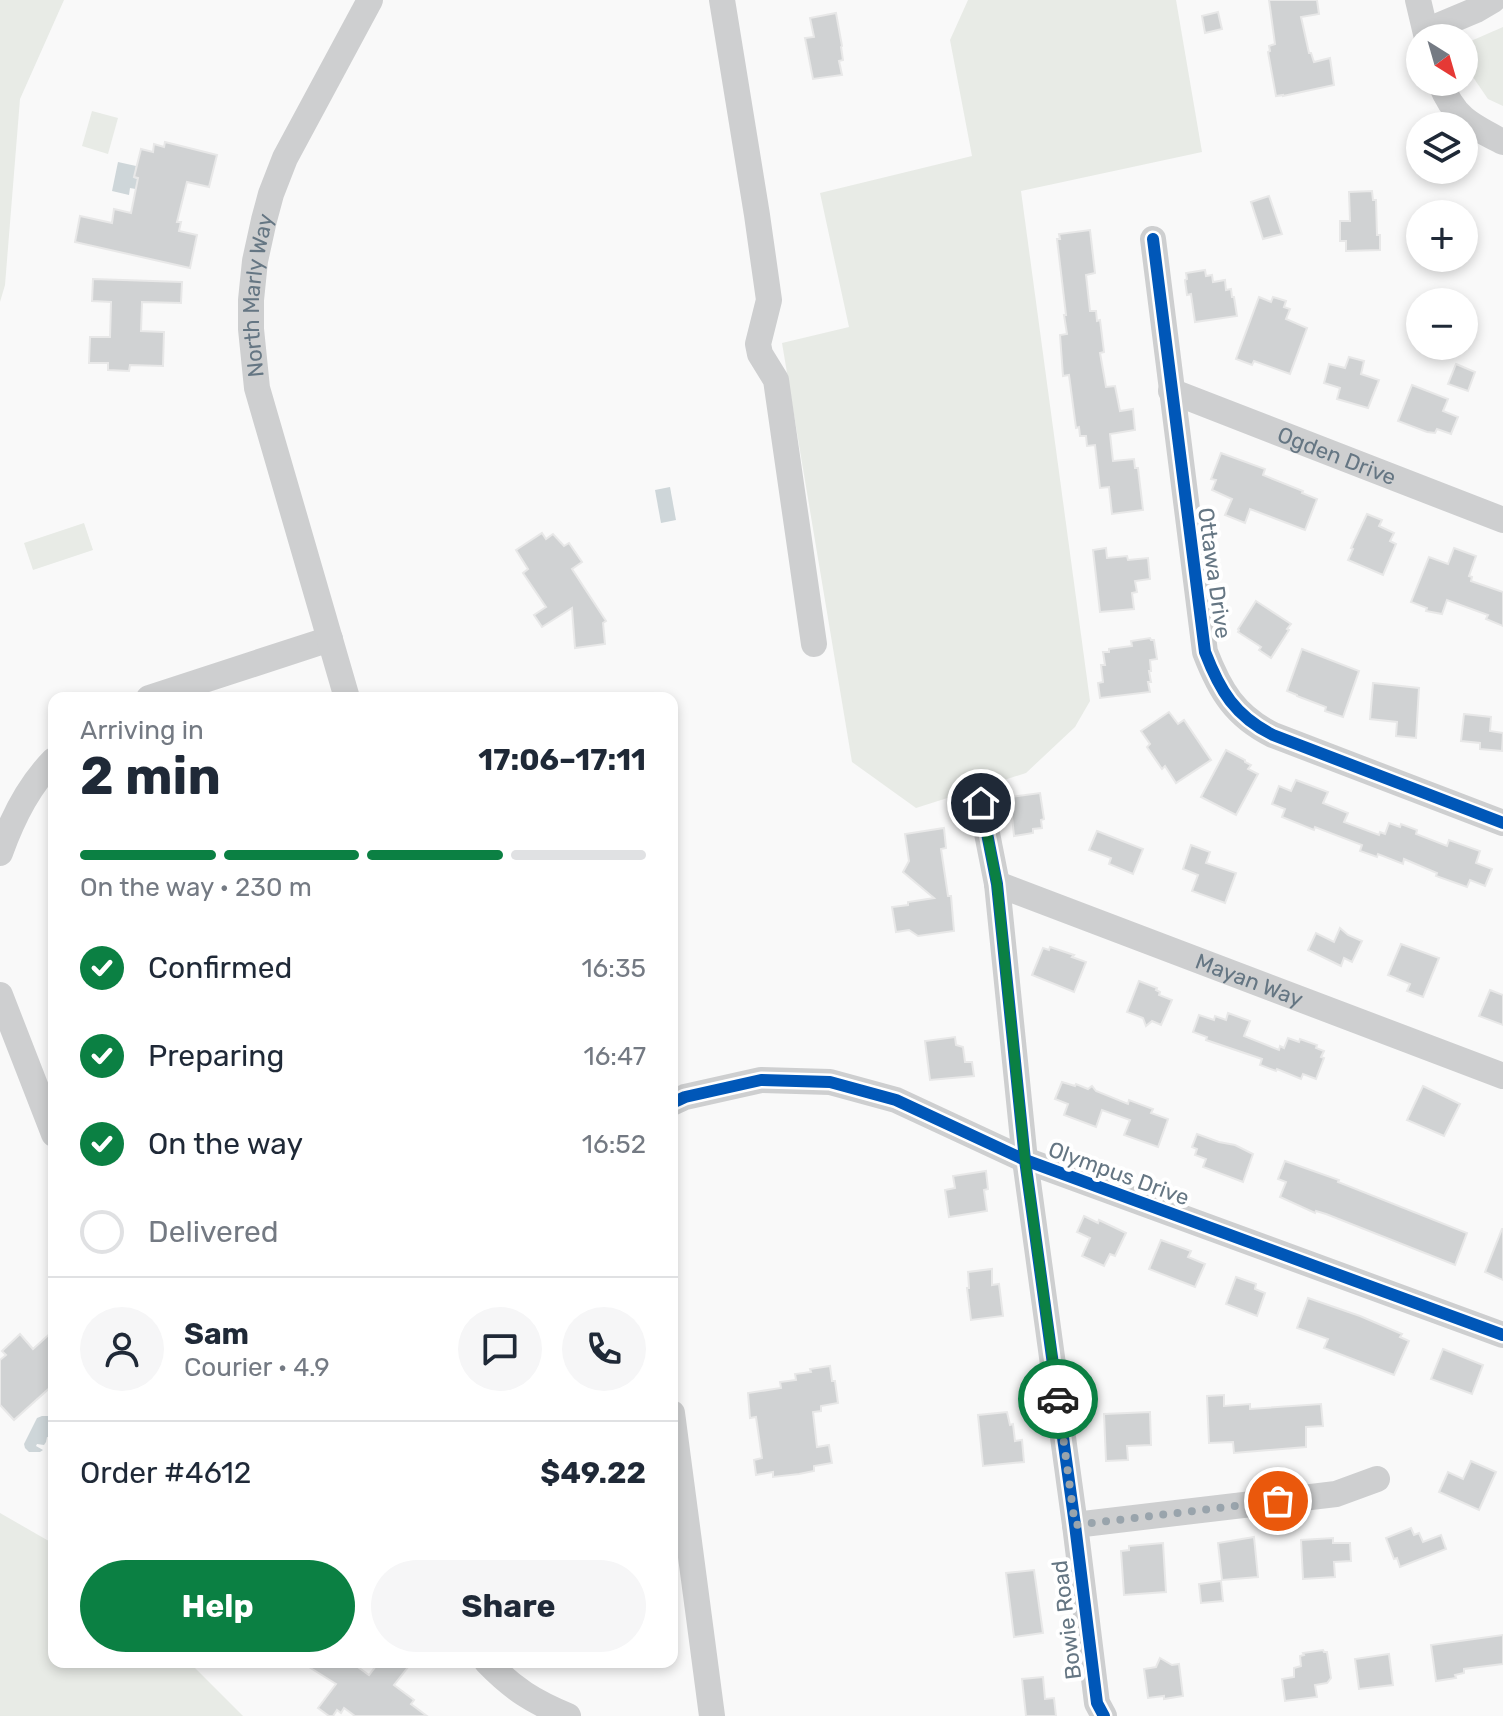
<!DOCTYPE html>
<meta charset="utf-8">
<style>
:root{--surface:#fff;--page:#f6f6f7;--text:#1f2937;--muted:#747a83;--line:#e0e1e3;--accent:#0b8043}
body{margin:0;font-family:Rubik,sans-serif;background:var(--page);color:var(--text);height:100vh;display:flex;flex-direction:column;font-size:30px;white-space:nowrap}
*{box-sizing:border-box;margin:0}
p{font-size:26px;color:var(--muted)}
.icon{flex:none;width:44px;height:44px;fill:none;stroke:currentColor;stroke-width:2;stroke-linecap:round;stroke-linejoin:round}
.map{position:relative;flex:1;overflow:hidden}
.details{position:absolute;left:48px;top:692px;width:630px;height:976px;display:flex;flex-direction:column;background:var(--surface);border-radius:16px;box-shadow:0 4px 12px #0003}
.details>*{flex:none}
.needle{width:52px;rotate:143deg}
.controls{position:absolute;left:1406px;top:24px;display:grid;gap:16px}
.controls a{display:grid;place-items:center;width:72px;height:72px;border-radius:50%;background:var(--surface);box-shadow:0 4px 12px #0003;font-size:40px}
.pin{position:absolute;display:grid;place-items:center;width:68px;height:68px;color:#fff;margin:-34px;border:4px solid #fff;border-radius:50%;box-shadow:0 2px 8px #0007}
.courier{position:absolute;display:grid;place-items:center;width:80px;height:80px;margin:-40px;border:6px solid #0b8043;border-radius:50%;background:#fff;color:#222;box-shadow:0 2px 10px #0007}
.overview em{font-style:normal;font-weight:700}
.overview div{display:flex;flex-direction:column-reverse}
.overview{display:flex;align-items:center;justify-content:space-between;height:136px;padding:0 32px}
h1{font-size:52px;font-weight:700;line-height:60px}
.bar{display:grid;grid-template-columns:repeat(4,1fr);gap:12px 8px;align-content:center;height:96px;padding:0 32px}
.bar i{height:10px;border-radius:6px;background:var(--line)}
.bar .current{background:var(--accent)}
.bar p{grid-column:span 4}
.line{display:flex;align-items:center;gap:20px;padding:0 32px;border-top:2px solid var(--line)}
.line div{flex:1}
.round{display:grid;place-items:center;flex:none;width:84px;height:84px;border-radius:42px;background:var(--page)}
ol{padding:0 32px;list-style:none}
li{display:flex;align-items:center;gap:24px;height:88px}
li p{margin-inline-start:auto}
li .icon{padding:8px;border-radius:50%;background:var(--accent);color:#fff;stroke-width:4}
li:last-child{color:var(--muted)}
li i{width:44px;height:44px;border:4px solid var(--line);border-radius:50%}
.button{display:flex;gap:16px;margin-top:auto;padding:16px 32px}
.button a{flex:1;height:92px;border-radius:48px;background:var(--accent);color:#fff;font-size:32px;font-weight:700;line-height:92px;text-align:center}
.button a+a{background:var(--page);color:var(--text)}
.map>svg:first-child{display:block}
.green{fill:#e8ebe6}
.water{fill:#ced6d9}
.building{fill:#d0d2d3;stroke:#e8e8e8;stroke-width:2}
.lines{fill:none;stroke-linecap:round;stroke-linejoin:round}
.minor{stroke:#cecfd0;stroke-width:26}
.cycleway-casing{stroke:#fff;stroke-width:17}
.cycleway{stroke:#0057b8;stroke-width:12}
.done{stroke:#99a4ac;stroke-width:8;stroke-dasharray:0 14.4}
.route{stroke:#0b8043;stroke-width:10}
.labels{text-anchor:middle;stroke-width:8;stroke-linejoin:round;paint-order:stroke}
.street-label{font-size:22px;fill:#657683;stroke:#fff}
</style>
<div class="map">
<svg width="1503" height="1716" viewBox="0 0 1503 1716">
<rect width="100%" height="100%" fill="#f9f9f9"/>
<g class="green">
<path d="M0,0h64l-44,99 -15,186 -5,17z"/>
<path d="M968,0h208l26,152 -181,39 69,510 -15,26 -49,46 -110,35 -64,-46 -70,-419 67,-16 -29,-134 152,-37 -22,-116z"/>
<path d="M1503,27v79l-15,-7 -24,-35v-20z"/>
<path d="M92,111l26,7 -10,36 -26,-8z"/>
<path d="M84,523l9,27 -60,20 -9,-27z"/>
<path d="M0,1513l54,31v118h135l54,54h-243z"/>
</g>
<g class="water">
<path d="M118,162l18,4 -2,12 9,2 -2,10 -11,-2 -1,7 -17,-4z"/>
<path d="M670,487l6,33 -15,3 -6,-33z"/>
<path d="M42,1416h8l4,3v19l-7,-1 -1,5 -2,3 -7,-1 -1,2 7,4 -3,2h-11l-4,-4 -1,-4 13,-26z"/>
</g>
<g class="building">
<path d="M1269,0h48l2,14 -18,3 8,36h2l3,9 16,-4 4,27 -51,11v-1l-7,1 -8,-44 2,-1 -1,-5 6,-2z"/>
<path d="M1218,12l4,17 -17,4 -3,-17z"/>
<path d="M836,13l6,33 -1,1 2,13 -4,1 3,14 -29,4 -8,-41 9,-1 -4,-19z"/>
<path d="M165,142l52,13 -8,32 -22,-5 -10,40h4l-2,9 18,4 -7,33 -115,-26 5,-26 32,7 2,-14 17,4 7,-35 -4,-1 7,-28 12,3 1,-8 10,3z"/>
<path d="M1372,191l1,9h3l1,35h3v15l-34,1v-10h-6v-20h10l-1,-29z"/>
<path d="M1269,196l13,38 -19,5 -12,-37z"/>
<path d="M1090,230l5,43 -9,2 4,36h6l1,10 3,-1 4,32 -4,1 6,34 9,-1 5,25 13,-2 2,21 -25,4 3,27 21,-2 1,9h3l5,42 -31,4 -3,-27 -9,1 -5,-43 -8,1 -1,-10h-6l-1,-9 -3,1 -7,-53 -6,1 -3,-41 7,-1 -3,-19h2l-9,-76h3l-1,-5z"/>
<path d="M1205,270l1,6 6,-1 1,7 12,-2 1,10 5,-1 1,8h2l3,19 -42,6 -4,-28 -4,1 -2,-15 2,-1 -1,-6z"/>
<path d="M93,279l89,3 -1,21 -39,-1 -1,29 23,1 -1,34 -33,-1 -1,6 -21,-1v-7h-19l1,-26h20l1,-35 -19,-1z"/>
<path d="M1259,297l12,5 2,-5 13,4 -2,6 6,2 -4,10 21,9 -17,46 -36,-13 -2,4 -16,-6z"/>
<path d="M1349,357l15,4 -3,13 18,6 -11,28 -31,-9 3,-11 -16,-5 5,-19 16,4z"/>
<path d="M1456,364l19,8 -7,19 -20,-7z"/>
<path d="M1412,385l36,14 -5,12 15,6 -7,17 -14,-5 -2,4 -8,-1 -29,-11z"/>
<path d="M1221,453l44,16 -2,6 40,16 -1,2 15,6 -12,31 -55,-21 -5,14 -20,-8 7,-16 -20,-9 4,-10 -5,-1z"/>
<path d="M1367,514l15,6 -3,6 15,7 -4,8 6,3 -13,31 -35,-15 5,-11 -2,-1z"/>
<path d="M542,533l4,6 7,-5 11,12 5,-3 13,19 -10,7 34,52 -3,2 2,21 -30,4 -3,-40 -30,19 -8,-12 12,-8 -23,-34 5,-4 -12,-19z"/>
<path d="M1106,548l1,10 20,-2 1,4 20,-2 2,21 -15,2 2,11 -5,1 2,16 -34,3 -7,-62z"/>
<path d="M1454,548l22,8 -7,20 3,1 -1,4 32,11v34l-17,-7 2,-4 -41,-15 -5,14 -16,-3 1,-3 -16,-6 18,-45 19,7z"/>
<path d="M1256,601l35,23 -4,5 2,1 -18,28 -12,-8 2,-3 -23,-15 1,-2 -1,-1z"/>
<path d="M1150,638l1,2h3l3,19 -7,1 1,11h-2l2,11h-3l2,10 -50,6 -2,-15 5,-1 -2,-17h4l-2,-13h6v-3l23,-3 -1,-5z"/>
<path d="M1302,649l57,22 -16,46 -18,-6 1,-4 -29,-11v-1l-10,-4z"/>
<path d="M1373,683l46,5 -3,50 -20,-2 1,-14 -27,-3z"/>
<path d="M1169,712l9,12 6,-4 27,40 -35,23 -11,-17 -3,3 -15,-22 3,-3 -9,-13z"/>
<path d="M1464,714l27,3 -1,14 13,2 -1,18 -22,-2v-6l-19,-2z"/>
<path d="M1226,750l19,10v2l6,3 -3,4 10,5 -22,41 -35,-18z"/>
<path d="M1296,780l32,12 -5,11 25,10 -4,9 35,13 1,-3 5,2 4,-11 11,4 1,-3 16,6 -1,4 31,12 2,-6 31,11 -4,12 16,6 -7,17 -15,-6 -3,7 -31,-11 1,-3 -33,-14 -1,5 -25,-10 -1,3 -17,-6 2,-6 -47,-18 -1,3 -32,-13 3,-8 -13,-5 7,-18 12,5z"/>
<path d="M1040,793l4,26 -3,1 1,8 -9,1v4l-19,3 -4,-39z"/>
<path d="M944,828l2,20 -5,1 7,47h3l3,35 -36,5 -9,-6 -13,2 -4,-25 16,-2v-3l26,-4 -31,-26 6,-11 -4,-27z"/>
<path d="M1097,831l46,18 -10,25 -24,-10 2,-6 -22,-8z"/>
<path d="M1191,845l19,7 -4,11 30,10 -11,30 -33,-12 6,-16 -15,-6z"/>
<path d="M1340,928l8,7 14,6 -10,21 -8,-4 -3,8 -33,-16 8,-17 18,9z"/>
<path d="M1401,944l38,14 -16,39 -16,-6 3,-7 -22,-9z"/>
<path d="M1050,947l24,8 -2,2 14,5 -12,30 -42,-17 11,-27 6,2z"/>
<path d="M1139,981l18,7 -1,2 4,2 -1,3 13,5 -11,25 -9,-4 -6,5 -3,-8 -16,-6z"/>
<path d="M1490,990l13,5v30l-24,-9z"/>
<path d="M1228,1013l22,8 -6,15 35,14 1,-4 4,2 4,-10 11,4 1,-3 17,6 -1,3 8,3 -3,6 3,1 -8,21 -13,-5 -2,5 -24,-10 -1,2 -16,-6 2,-6 -56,-19 1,-3 -14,-5 6,-17 15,5 1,-4 11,4z"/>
<path d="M955,1037l1,8 7,2 2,15h7l2,14 -44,4 -5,-39z"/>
<path d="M1062,1082l13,4 1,-2 12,5 4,-3 4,5 32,13 1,-4 24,9 -2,4 17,6 -10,28 -34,-12 6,-15 -28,-10 -6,17 -32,-12 4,-11 -13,-5z"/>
<path d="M1423,1086l37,18 -16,32 -37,-16z"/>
<path d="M1197,1134l22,8 16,3 18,9 -10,28 -40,-15 3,-8 -11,-4 2,-6 -5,-2z"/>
<path d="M1285,1161l54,19 -1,2 129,51 -12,32 -129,-51 -10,-3 -1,2 -35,-16 6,-15 -8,-3z"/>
<path d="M986,1171l2,18 -4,1 3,21 -38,6 -4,-27 10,-2 -2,-12z"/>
<path d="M1084,1216l14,7 1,-3 27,13 -11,23 -5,-2 -6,12 -22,-10 8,-18 -13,-6z"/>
<path d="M1502,1229h1v51l-18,-8z"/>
<path d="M1161,1240l30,11 -3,6 17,7 -10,23 -46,-18z"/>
<path d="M992,1269v16l7,-1 4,32 -32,4 -4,-32h2l-1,-16z"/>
<path d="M1236,1277l20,7 -1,5 10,4 -8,23 -31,-12z"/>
<path d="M1308,1298l52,18 42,18 -2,3 9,4 -15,34 -70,-27 4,-9 -31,-11z"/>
<path d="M54,1330v54l-40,36 -14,-15v-45l6,-5 -4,-4 18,-17 13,15z"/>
<path d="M1443,1349l40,16 -11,29 -41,-15z"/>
<path d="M830,1366l2,15h3l3,22 -17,3v5l-8,1 4,35 12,-2 3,18 -18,3v5l-15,3 -26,3v-5l-17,3 -2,-15 8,-2 -6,-41 -6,1 -2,-25 33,-5 -1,-6 16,-2 -1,-6 16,-2 -1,-3z"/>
<path d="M1224,1395v11l26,-2v5l71,-5 2,22 -17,1v20l-72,6 -1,-11 -24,1 -2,-47z"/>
<path d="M1007,1412l3,13 3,-1 2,17 7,-1 2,22 -41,4 -5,-51z"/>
<path d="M1150,1412l1,33 -24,1 1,14 -22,1 -2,-47z"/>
<path d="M1471,1461l25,11 -17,38 -40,-18 9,-20 15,7z"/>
<path d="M1411,1528l3,7 5,-2 4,9 18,-7 5,14 -46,18 -3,-9 -3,1 -8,-21z"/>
<path d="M1254,1537l4,40 -36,3 -4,-37z"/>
<path d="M1333,1538v5h17l1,18 -17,1 1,15 -32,2 -2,-39z"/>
<path d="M1163,1543l3,49 -42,3 -3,-44 8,-1v-4z"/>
<path d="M1034,1570l9,63 -29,4 -8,-64z"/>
<path d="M1221,1581l2,20 -22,2 -2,-19z"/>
<path d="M1503,1635v29l-39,5v4l-9,2 1,3 -20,3 -5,-36z"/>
<path d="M1323,1650l1,2h3l4,26 -4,5 -12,2 2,12 -32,4 -3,-22 12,-2v-9l7,-2 -1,-10 4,-1 -1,-2z"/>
<path d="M1389,1654l4,31 -34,4 -4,-30z"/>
<path d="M1160,1658l12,7 7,-1 4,32 -19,3v-3l-16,2 -4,-29 12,-2z"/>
<path d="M301,1662h50l18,13 10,-13h33l-18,23 20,15 -3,4 16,12h-72l-11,-8 -3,5 -4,-3 -4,6h-4l-11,-8 18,-24z"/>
<path d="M1043,1677l2,22 9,-1 2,18h-30l-4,-37z"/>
</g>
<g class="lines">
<g class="minor">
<path d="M722,0l35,215 12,85 -11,44 2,10 16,26 38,264"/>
<path d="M1418,0l9,38"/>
<path d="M1426,31l50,-21 17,-10"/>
<path d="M1440,82c14,36 30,43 63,60"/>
<path d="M1153,239l52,413c15,39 30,64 68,83l230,88"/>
<path id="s1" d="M1171,391l332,129"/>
<path d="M149,698l181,-59"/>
<path id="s2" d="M347,698l-90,-310 -6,-59v-29l4,-39 9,-41 7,-26 14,-36 85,-158"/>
<path d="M981,803l16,81 28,276 50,365 22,178 7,13"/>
<path d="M0,853c12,-34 28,-67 54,-93"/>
<path id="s3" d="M997,884l506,192"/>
<path d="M0,995l54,139"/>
<path d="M672,1103l13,-6 76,-17 69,2 66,18 129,60 478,175"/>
<path d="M672,1413l40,303"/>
<path d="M1075,1525l261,-31 41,-15"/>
<path d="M487,1662c26,27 47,40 81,54"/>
</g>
<defs>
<g id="cycleway">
<path d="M1153,239l52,413c15,39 30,64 68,83l230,88"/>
<path d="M981,803l16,81 28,276 50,365 22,178 7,13"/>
<path d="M672,1103l13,-6 76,-17 69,2 66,18 129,60 478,175"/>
</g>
</defs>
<use href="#cycleway" class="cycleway-casing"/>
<use href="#cycleway" class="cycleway"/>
</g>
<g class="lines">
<path class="done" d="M1058,1399l17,126 203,-24"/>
<path class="route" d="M981,803l16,81 28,276 33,239"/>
</g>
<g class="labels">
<g class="street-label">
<text dy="8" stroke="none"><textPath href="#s2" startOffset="416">North Marly Way</textPath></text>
<text dy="8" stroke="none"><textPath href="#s1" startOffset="178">Ogden Drive</textPath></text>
<text transform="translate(1215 573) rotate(82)" y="8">Ottawa Drive</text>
<text dy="8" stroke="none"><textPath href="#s3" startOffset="270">Mayan Way</textPath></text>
<text transform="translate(1119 1173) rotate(20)" y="8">Olympus Drive</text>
<text transform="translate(1066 1620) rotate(-97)" y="8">Bowie Road</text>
</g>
</g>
</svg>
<div class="controls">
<a><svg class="needle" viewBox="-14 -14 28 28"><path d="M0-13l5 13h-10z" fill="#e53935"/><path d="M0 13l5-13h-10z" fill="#747a83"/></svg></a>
<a><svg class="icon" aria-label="layers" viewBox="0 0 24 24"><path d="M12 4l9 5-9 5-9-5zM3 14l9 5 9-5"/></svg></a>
<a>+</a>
<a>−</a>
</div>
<div class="pin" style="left:1278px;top:1501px;background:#ea580c"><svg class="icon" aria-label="bag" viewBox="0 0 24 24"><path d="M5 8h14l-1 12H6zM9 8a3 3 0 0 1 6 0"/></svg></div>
<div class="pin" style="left:981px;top:803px;background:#1f2937"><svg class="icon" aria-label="home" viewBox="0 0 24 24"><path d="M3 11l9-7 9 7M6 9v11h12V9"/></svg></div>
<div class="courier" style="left:1058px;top:1399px"><svg class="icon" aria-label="car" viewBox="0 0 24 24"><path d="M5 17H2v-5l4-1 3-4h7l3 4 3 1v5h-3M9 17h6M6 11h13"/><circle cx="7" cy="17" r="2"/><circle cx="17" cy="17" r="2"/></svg></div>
<section class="details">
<div class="overview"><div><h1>2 min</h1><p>Arriving in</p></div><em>17:06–17:11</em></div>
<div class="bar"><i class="current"></i><i class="current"></i><i class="current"></i><i></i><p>On the way · 230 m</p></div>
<ol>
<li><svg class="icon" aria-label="check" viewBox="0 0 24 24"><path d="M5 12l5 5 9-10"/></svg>Confirmed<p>16:35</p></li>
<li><svg class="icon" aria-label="check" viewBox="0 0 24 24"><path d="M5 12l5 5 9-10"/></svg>Preparing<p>16:47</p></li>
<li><svg class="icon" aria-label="check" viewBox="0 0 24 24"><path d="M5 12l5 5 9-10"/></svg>On the way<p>16:52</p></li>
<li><i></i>Delivered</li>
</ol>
<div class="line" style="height:144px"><a class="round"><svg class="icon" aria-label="person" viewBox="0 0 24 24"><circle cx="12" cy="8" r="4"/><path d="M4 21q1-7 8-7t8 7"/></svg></a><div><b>Sam</b><p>Courier · 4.9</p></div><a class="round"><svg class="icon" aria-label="chat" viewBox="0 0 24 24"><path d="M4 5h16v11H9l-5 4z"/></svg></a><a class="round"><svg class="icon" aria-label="phone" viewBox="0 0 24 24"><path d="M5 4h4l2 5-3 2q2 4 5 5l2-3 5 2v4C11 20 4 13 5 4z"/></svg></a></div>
<div class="line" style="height:104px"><div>Order #4612</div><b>$49.22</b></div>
<div class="button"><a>Help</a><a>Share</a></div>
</section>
</div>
